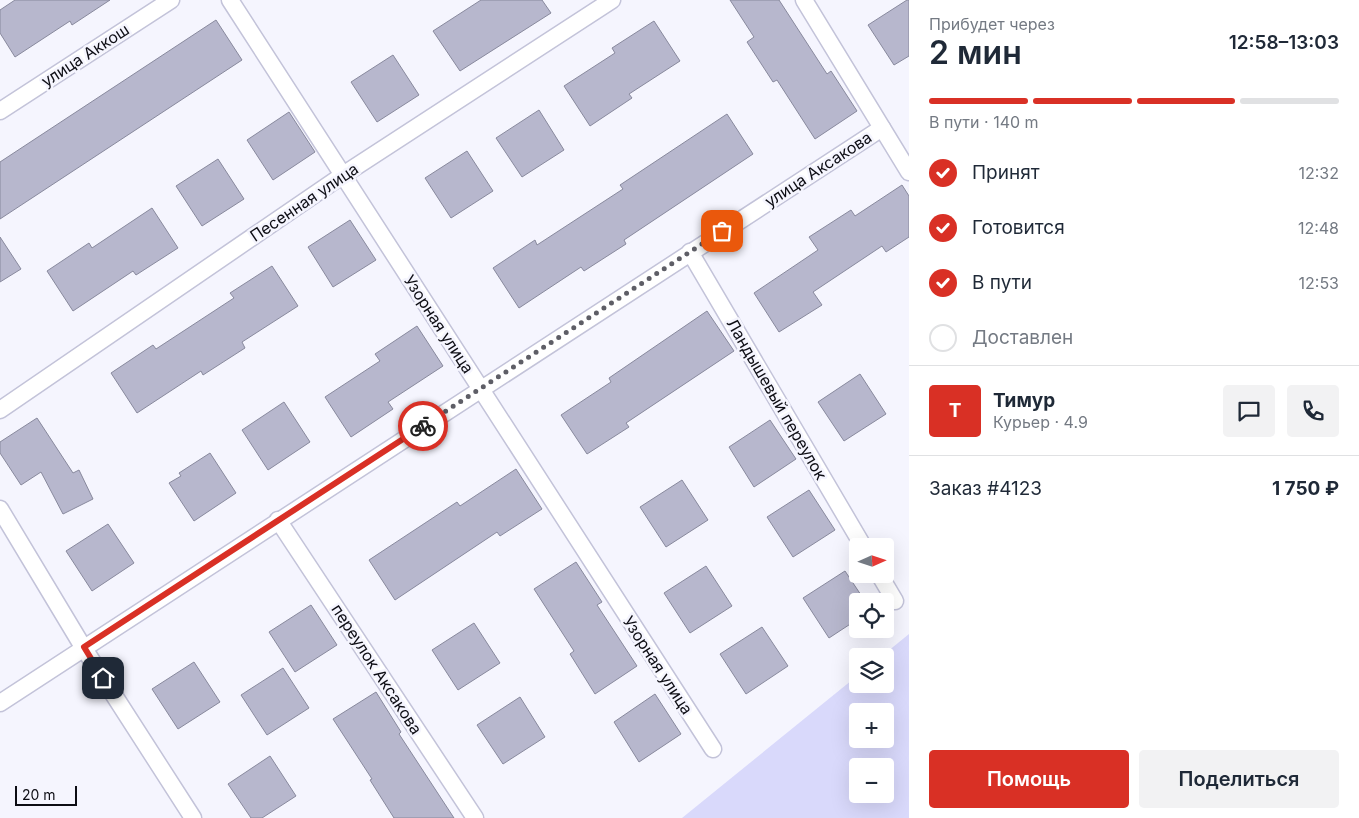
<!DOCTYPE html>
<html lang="ru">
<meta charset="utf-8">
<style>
:root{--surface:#fff;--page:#f2f2f3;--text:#1f2937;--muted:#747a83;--line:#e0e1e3;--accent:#d93025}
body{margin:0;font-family:Inter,sans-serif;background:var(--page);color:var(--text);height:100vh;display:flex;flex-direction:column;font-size:19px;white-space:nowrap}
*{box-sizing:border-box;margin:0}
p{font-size:16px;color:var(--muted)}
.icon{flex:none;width:28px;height:28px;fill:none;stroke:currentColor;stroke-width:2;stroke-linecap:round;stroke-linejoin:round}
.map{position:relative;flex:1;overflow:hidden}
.panel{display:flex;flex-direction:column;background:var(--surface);width:450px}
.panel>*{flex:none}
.needle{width:32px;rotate:87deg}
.buttons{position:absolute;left:849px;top:538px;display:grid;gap:10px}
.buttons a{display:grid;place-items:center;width:45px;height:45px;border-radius:5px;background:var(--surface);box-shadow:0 5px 20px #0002;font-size:25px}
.scale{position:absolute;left:15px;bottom:12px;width:62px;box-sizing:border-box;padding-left:5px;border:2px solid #0d0d14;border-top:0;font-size:14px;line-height:18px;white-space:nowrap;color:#0d0d14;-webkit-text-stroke:4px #f5f5fe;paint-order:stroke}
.pin{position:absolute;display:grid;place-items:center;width:42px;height:42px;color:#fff;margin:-21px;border-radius:10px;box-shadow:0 2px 8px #0006}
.courier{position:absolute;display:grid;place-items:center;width:50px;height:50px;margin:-25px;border:4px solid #d93025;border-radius:50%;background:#fff;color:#222;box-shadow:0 1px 6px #0007}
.overview em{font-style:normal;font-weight:600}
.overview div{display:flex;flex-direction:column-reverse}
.overview{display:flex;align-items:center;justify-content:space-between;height:85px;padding:0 20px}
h1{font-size:32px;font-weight:600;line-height:38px}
.bar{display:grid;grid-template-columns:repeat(4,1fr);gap:8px 5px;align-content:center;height:60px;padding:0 20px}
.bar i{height:6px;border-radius:4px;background:var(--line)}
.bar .selected{background:var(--accent)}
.bar p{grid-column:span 4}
.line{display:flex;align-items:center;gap:12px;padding:0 20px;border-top:1px solid var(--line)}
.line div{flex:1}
.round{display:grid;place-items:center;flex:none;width:52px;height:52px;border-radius:5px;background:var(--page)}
ol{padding:0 20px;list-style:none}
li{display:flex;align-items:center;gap:15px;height:55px}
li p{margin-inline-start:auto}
li .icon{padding:5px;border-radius:50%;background:var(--accent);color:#fff;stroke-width:4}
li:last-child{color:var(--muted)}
li i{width:28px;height:28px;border:2px solid var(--line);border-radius:50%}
.primary-button{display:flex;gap:10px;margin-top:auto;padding:10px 20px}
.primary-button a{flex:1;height:58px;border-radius:5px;background:var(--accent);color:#fff;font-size:20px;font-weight:600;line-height:58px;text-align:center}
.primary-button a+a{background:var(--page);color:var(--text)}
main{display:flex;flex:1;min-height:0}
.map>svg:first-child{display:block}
.green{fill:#d9d9fb;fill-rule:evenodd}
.building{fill:#b7b7cd;stroke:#88899d}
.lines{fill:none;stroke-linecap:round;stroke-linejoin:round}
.minor-casing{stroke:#c3c3d9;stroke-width:19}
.minor{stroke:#fff;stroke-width:16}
.done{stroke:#5e5e66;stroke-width:5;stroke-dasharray:0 9}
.route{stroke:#d93025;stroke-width:6}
.labels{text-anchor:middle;stroke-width:5;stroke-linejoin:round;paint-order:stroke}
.street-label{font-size:16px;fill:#0d0d14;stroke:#f5f5fe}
</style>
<main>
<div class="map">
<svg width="909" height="818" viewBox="0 0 909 818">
<rect width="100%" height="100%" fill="#f5f5fe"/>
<path class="green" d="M909,634v184h-227l175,-142 1,8h27v-28h-3zM858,711h27v28h-27zM858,766h27v28h-27z"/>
<g class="building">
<path d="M15,0h95l-38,25 -2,-4 -55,36 -15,-24v-23z"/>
<path d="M481,0h61l9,13 -91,58 -27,-40z"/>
<path d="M730,0h49l48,74 4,-3 26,40 -42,28 -38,-59 -4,2 -26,-40 7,-5z"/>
<path d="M907,0h2v56l-15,9 -26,-40z"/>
<path d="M216,20l26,40 -242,159v-57z"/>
<path d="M654,21l26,40 -51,33 3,4 -42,28 -26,-40 51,-33 -3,-5z"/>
<path d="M393,55l26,40 -42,27 -26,-40z"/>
<path d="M539,110l25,40 -42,27 -26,-39z"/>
<path d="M289,112l26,40 -42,28 -26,-40z"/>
<path d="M727,114l26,40 -129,86 2,4 -42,27 -3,-4 -62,41 -26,-40 42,-28 2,5 86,-56 -3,-4z"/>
<path d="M467,151l26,40 -42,27 -26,-40z"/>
<path d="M218,159l26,40 -42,27 -26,-40z"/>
<path d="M902,185l7,11v41l-23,15 -4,-6 -69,46 9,13 -43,27 -25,-39 64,-43 -9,-13 42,-27 4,6z"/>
<path d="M152,208l26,40 -42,27 -3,-4 -60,40 -26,-40 42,-28 3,5z"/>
<path d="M350,220l26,40 -43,27 -25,-40z"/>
<path d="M0,237l21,32 -21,13z"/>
<path d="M272,266l26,40 -56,36 3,6 -42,27 -2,-4 -64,42 -26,-40 42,-28 3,4 78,-51 -4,-5z"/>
<path d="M707,311l27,40 -108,72 3,4 -42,27 -26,-39 50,-33 -2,-4z"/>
<path d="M417,326l26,40 -55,36 5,7 -42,28 -26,-40 55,-36 -5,-7z"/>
<path d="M860,374l26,40 -42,27 -26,-39z"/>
<path d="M284,402l26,40 -42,28 -26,-40z"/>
<path d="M37,418l36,55 6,-3 14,29 -30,15 -22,-42 -20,13 -21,-32v-11z"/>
<path d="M770,420l26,39 -42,28 -25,-40z"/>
<path d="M210,453l26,40 -42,28 -25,-38 12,-7 -2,-3z"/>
<path d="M516,469l26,40 -42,27 -3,-4 -102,68 -26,-40 88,-58 3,4z"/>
<path d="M682,480l26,40 -42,27 -26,-40z"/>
<path d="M809,490l26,40 -42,27 -26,-40z"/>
<path d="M108,524l26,39 -42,28 -26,-40z"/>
<path d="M576,562l26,40 -5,3 40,61 -42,28 -25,-40 4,-3 -40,-62z"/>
<path d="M706,566l26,40 -42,27 -26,-40z"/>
<path d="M845,571l20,30h-7v18l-29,19 -26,-40z"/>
<path d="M311,605l26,40 -42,27 -26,-40z"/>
<path d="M474,623l26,40 -42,27 -26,-40z"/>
<path d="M762,627l26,39 -42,28 -26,-40z"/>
<path d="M194,662l26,40 -42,27 -26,-40z"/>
<path d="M283,668l26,40 -42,27 -26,-40z"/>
<path d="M376,692l25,40 -2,2 55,84h-60l-24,-38 2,-1 -39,-60z"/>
<path d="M655,694l26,40 -42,28 -25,-40z"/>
<path d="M520,697l25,40 -42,27 -26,-39z"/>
<path d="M270,756l26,40 -34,22h-11l-23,-34z"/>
</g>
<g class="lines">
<defs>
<g id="minor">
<path d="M230,0l483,749"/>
<path d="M804,0l105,172"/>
<path d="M0,111l171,-111"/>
<path d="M690,252l173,294"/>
<path d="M0,410l343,-235 269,-175"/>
<path d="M0,509l83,138 110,171"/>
<path d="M278,520l197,298"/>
<path d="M879,574l16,27"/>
<path d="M0,703l882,-575"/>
</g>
</defs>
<use href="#minor" class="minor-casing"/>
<use href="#minor" class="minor"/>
</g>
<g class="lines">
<path class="done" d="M423,426l299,-195"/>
<path class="route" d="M103,678l-19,-31 339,-221"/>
</g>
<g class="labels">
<g class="street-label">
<text transform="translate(85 55) rotate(-33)" y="6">улица Аккош</text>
<text transform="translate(818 169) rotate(-33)" y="6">улица Аксакова</text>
<text transform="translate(304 202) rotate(-34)" y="6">Песенная улица</text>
<text transform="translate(439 324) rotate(57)" y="6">Узорная улица</text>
<text transform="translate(777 399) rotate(60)" y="6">Ландышевый переулок</text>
<text transform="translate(658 665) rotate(57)" y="6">Узорная улица</text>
<text transform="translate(377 669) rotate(57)" y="6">переулок Аксакова</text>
</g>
</g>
</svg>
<div class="buttons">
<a><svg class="needle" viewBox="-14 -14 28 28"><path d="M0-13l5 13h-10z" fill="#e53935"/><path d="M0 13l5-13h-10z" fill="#747a83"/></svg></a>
<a><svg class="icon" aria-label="locate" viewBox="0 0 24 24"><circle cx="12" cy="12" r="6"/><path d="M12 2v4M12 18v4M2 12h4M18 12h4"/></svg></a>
<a><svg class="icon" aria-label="layers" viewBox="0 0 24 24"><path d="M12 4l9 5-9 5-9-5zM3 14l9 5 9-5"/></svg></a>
<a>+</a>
<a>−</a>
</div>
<div class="scale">20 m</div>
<div class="pin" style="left:722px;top:231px;background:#ea580c"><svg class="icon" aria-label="bag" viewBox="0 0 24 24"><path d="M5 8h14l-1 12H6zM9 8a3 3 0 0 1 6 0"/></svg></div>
<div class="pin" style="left:103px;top:678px;background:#1f2937"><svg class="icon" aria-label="home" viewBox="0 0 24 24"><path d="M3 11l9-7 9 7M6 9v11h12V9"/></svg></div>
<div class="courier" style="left:423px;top:426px"><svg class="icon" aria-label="bike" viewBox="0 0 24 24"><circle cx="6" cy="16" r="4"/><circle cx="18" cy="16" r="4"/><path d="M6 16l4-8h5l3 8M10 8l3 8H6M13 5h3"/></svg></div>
</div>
<section class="panel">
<div class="overview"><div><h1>2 мин</h1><p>Прибудет через</p></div><em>12:58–13:03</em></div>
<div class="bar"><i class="selected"></i><i class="selected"></i><i class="selected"></i><i></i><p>В пути · 140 m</p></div>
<ol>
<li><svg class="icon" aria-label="check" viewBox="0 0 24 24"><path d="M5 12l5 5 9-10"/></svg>Принят<p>12:32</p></li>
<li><svg class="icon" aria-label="check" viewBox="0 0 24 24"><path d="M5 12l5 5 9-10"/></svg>Готовится<p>12:48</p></li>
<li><svg class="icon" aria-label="check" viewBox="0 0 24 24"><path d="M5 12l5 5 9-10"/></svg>В пути<p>12:53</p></li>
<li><i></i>Доставлен</li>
</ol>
<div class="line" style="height:90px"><b class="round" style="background:var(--accent);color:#fff">Т</b><div><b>Тимур</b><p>Курьер · 4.9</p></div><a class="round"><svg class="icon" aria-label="chat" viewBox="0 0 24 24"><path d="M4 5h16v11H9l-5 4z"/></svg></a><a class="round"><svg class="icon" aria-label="phone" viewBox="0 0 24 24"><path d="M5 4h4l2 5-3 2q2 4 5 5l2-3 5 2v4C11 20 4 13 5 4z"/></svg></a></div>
<div class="line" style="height:65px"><div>Заказ #4123</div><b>1 750 ₽</b></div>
<div class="primary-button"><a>Помощь</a><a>Поделиться</a></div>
</section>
</main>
